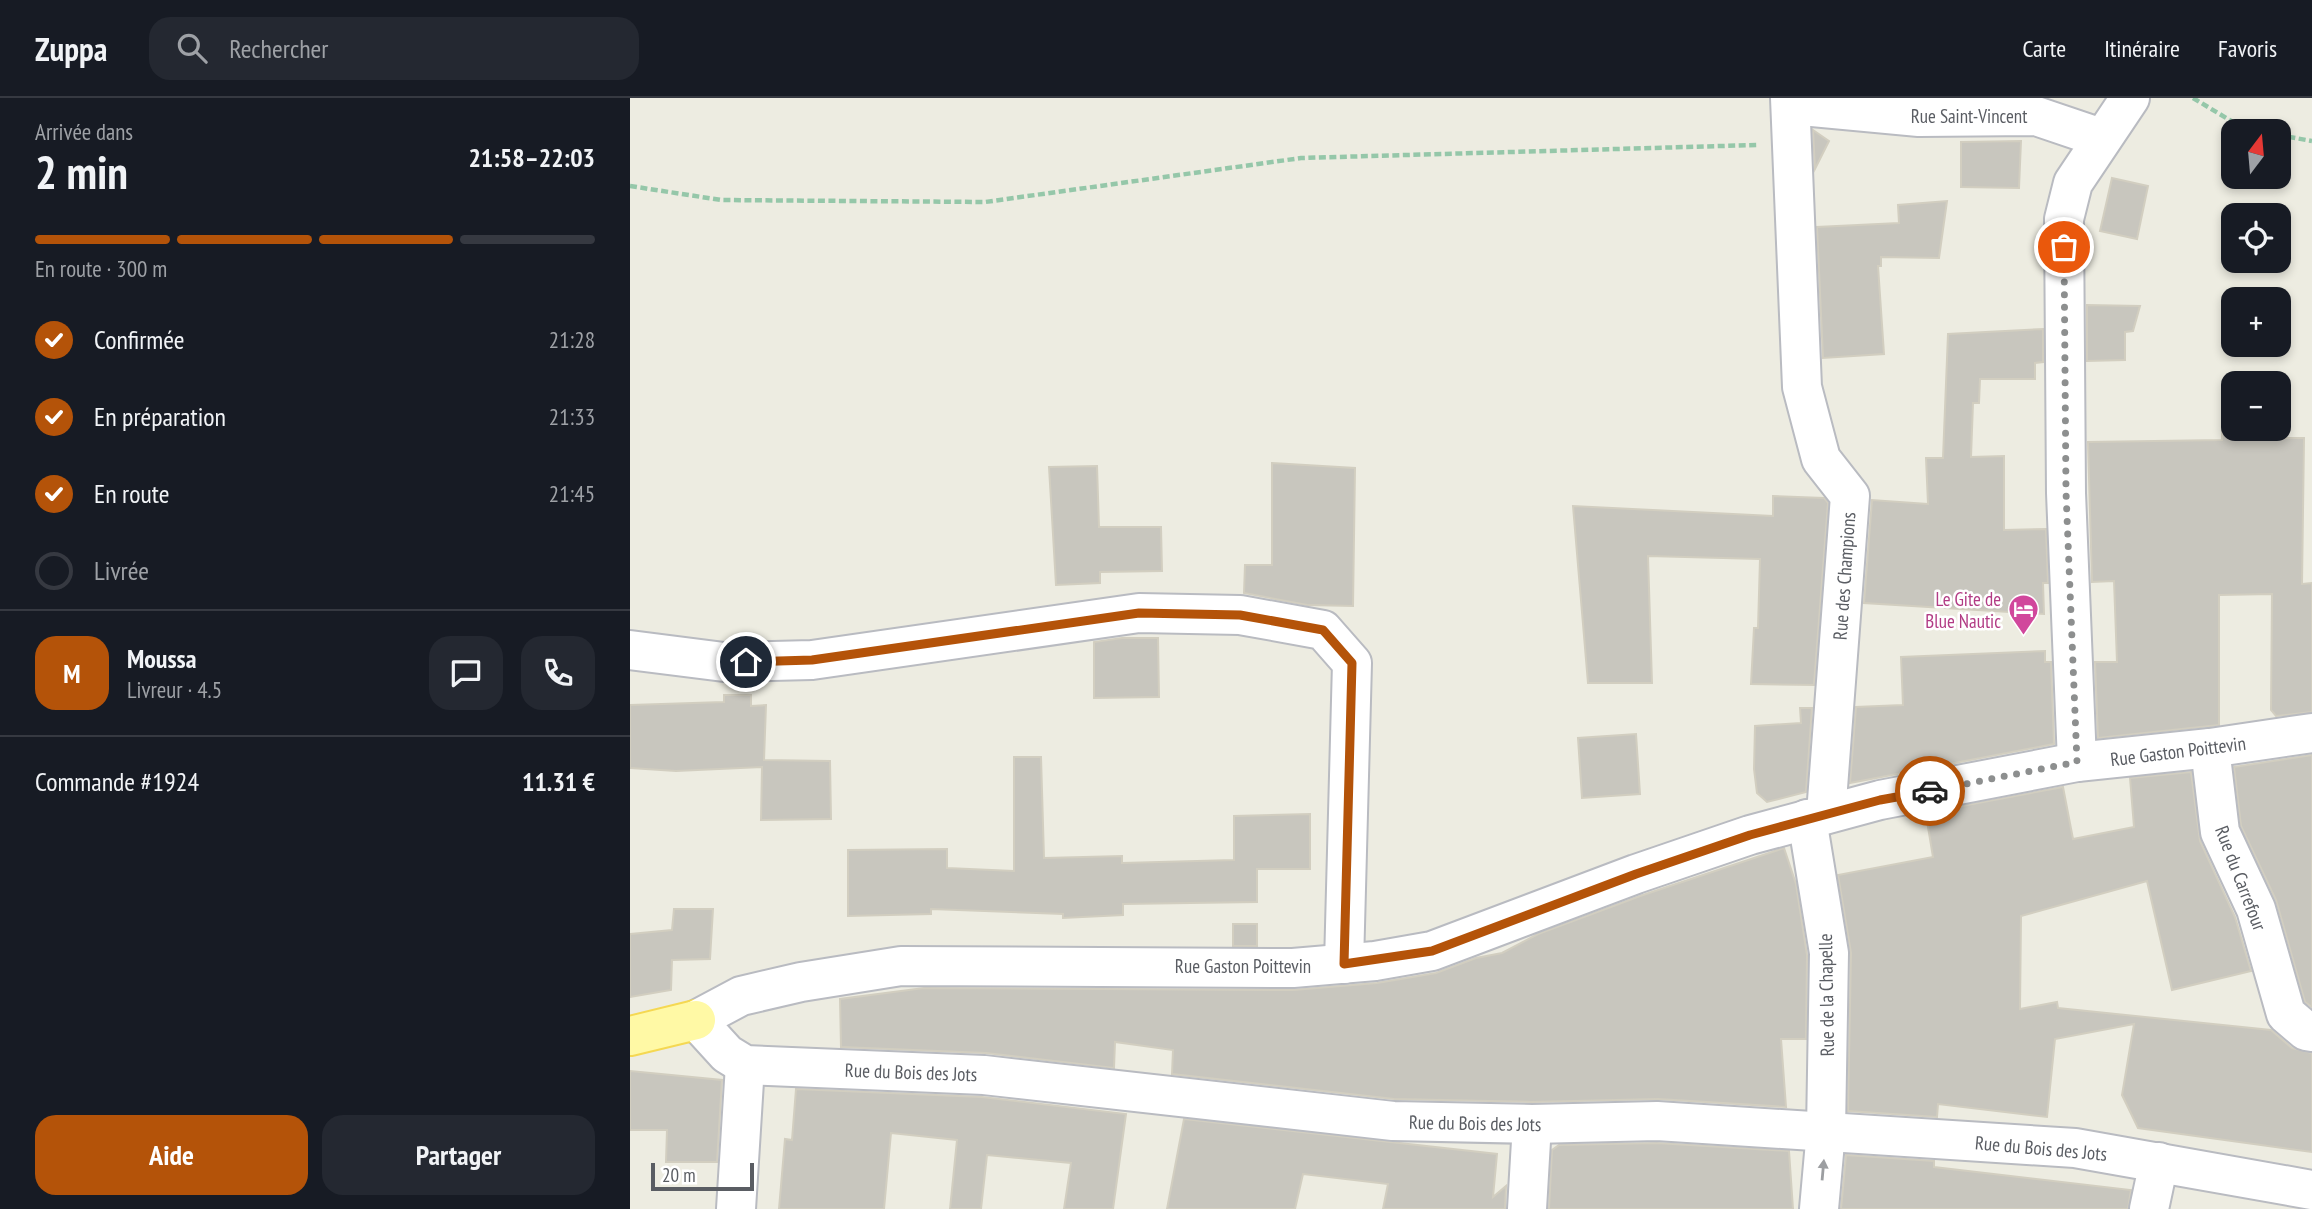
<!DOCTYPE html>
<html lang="fr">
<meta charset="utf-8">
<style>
:root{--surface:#171b24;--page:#242831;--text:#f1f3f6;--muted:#9ea1a6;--line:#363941;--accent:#b45309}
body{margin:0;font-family:"PT Sans Narrow",sans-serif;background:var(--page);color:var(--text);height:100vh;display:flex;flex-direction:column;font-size:26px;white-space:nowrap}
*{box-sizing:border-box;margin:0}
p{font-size:23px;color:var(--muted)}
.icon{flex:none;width:38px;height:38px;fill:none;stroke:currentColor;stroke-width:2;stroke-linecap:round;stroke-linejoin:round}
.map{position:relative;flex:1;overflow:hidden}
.panel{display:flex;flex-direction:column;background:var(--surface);width:630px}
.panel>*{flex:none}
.needle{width:46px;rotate:16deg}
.tools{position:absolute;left:1591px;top:21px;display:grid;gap:14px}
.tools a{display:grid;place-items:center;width:70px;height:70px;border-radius:14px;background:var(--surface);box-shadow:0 4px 10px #0003;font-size:35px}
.scale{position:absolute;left:21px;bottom:18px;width:103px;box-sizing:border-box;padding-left:7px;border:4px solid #5a5d63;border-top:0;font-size:19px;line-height:24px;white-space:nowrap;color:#5a5d63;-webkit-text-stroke:5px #fff;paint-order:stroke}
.pin{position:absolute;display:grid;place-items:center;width:60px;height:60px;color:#fff;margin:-30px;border:4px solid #fff;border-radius:50%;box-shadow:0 2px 7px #0007}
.courier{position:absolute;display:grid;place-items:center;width:70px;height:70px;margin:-35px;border:5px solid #b45309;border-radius:50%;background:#fff;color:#222;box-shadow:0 2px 9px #0007}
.head em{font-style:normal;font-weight:700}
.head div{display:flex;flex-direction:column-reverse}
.head{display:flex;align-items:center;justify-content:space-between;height:119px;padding:0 35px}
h1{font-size:46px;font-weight:700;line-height:52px}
.bar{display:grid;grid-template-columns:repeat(4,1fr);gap:10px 7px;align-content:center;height:84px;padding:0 35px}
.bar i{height:9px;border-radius:5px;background:var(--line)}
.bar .active{background:var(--accent)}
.bar p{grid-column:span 4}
.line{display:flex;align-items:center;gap:18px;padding:0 35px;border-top:2px solid var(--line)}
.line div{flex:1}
.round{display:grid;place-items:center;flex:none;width:74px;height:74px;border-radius:21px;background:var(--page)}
ol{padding:0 35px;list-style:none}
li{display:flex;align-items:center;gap:21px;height:77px}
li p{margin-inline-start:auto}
li .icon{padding:7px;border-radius:50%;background:var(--accent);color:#fff;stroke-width:4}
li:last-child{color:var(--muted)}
li i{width:38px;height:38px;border:4px solid var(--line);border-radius:50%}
.cta{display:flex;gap:14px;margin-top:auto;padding:14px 35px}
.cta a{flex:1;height:80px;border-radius:21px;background:var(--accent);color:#fff;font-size:28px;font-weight:700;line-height:80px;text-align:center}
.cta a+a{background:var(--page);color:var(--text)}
header{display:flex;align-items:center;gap:42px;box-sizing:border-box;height:98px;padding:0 35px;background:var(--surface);border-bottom:2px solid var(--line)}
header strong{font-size:33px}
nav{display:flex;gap:38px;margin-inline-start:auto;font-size:24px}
.search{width:490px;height:63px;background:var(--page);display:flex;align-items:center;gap:18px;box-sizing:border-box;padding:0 24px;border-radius:21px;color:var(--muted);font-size:26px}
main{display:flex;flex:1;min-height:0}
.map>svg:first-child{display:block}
.building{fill:#c8c6be;stroke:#d2cec0;stroke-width:2}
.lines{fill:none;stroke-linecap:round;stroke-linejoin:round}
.minor-casing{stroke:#b9bbc1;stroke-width:42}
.major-casing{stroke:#f5d852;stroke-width:42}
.path{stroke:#95c7a9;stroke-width:4.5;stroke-dasharray:7 3.5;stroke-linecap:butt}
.minor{stroke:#fff;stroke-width:38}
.major{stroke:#fff9a5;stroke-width:38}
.oneway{fill:#9c9ea1}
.done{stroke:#8d8f8f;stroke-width:7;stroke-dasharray:0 12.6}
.route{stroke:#b45309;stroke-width:9}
.labels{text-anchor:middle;stroke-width:5;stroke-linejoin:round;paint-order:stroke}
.street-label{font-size:19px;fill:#5a5d63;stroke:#fff}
.hotel-label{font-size:19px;fill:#b23c85;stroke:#fff;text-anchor:end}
</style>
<header>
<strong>Zuppa</strong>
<div class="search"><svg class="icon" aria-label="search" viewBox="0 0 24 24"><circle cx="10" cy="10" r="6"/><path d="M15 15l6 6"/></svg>Rechercher</div>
<nav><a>Carte</a><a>Itinéraire</a><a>Favoris</a></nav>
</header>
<main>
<section class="panel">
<div class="head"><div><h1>2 min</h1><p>Arrivée dans</p></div><em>21:58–22:03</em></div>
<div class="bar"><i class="active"></i><i class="active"></i><i class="active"></i><i></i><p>En route · 300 m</p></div>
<ol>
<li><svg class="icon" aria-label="check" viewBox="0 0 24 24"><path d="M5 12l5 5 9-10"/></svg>Confirmée<p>21:28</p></li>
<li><svg class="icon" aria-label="check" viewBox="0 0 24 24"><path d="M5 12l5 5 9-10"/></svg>En préparation<p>21:33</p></li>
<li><svg class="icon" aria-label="check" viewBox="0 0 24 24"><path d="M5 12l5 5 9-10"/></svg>En route<p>21:45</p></li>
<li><i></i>Livrée</li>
</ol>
<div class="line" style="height:126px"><b class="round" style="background:var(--accent);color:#fff">M</b><div><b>Moussa</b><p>Livreur · 4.5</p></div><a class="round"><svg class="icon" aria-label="chat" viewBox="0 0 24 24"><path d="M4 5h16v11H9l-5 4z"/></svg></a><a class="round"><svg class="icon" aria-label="phone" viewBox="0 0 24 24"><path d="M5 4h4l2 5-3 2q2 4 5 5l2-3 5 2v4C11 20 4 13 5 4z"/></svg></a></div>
<div class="line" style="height:91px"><div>Commande #1924</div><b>11.31 €</b></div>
<div class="cta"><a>Aide</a><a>Partager</a></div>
</section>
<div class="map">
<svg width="1682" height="1111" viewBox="0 0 1682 1111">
<rect width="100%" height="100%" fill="#edece1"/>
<g class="building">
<path d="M1183,32l16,11 -14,28z"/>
<path d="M1391,43l-2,47 -58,-1v-45z"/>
<path d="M1482,80l36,8 -11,53 -37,-8z"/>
<path d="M1317,103l-8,57 -58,-1v9h-3l6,88 -61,4 -6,-131 82,-4 -1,-18z"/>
<path d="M1457,207l53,1 -7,25 -8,1v28l-38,1z"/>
<path d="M1413,231v33l-8,1v16h-55l-1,24h-6l-2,54 33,-1v74l42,-1 2,54h-5l1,31 -180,-11 8,-103 56,4 -2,-46h17l5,-124z"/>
<path d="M1592,331h56v9h26l-2,146 10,-1v129l-36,4 -5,-6 1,-116 -53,1v130l-121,13 -3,-76h22l-3,-81 -22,1 -4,-140 134,-2z"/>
<path d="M642,365l83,5 -2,138 -46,-1 -63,-12 1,-28h27z"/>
<path d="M467,368l2,61h62l1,44 -62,1v11l-44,2 -7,-118z"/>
<path d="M1143,398l51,2 4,5 -14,182 -63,-1 3,-56h4l2,-69 -112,-3 4,127h-64l-15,-177 200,10z"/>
<path d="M492,540h36l1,59 -65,1v-56z"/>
<path d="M1415,553v11h6l3,82 -204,39 6,-76 47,-2 -2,-48z"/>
<path d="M94,597h27v11l15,-1 -2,55 66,1 1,58 -70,1 1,-53 -86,4 -46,-3v-63l94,-3z"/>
<path d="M1170,610h12l-6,84 -39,10 -10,-9 -3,-24 1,-43 46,-3z"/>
<path d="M1006,636l4,60 -58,4 -4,-60z"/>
<path d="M1682,657v252l-7,-5 -29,-102 -35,-74 -7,-59z"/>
<path d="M384,659h27l3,101 78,-2v7l112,-3v-44l76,-2v55h-53v33l-134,2v11l-60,3v-4l-132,-5v5l-83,2v-66l99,-1v19l67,3z"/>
<path d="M1561,674l9,69 35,76 16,54 -79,19 -25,-109 -126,35 -1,93 37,-7 1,6 213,22 21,18 20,5v99l-174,-24 -16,-33 12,-71 -79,15 -8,78 -109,-13 -1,13 -89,-6 3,-158 -13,-78 95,-18 -6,-36 20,-4 -1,-8 117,-22 10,52 61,-12 -4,-49z"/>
<path d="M1154,750l12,36 11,71 -1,84h-25l5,68 -128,-8 -126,3 -138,-3 -222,-25 1,-24 -58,-8 -1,26 -128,-15 -145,-6 -1,-48 84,-11 369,2 84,-7 59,-10 40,-15 26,-5 36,-19 105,-39z"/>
<path d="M44,811h39l-3,50 -38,1 -1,30 -41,7v-63l42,-4z"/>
<rect x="603" y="826" width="24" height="22"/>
<path d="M0,973l92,9 -5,82h-51l1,-32h-37z"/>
<path d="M166,991l186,8 144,17 -13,95h-49l7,-46 -84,-8 -6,54h-31l7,-69 -66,-7 -7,76h-105l6,-70 7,1z"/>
<path d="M554,1021l313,35 -4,43 13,-11 -1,23h-122l5,-25 -85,-10 -8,35h-128z"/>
<path d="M1027,1045l132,8 4,58h-244l3,-59 7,-5z"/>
<path d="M1216,1057l88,6v6l197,23 -3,19h-287z"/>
</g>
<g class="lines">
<defs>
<g id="minor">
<path d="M1160,0l12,289 19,72 29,37 -24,318"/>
<path d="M1161,7l128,12 117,-1 65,22"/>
<path d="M0,552l94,12 88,-2 327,-47 101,2 83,15 29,33 -8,301"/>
<path d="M1682,635l-102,15 -133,14 -197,38 -130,35 -114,39 -204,77 -57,10 -82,7 -392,-2 -100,16 -60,14 -45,24 31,34 18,11 239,10 409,46 139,3 125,-3 418,27 237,42"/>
<path d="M1580,650l10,84 36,77 30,105 20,17 6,1"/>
<path d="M1447,664l-11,-269 -2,-274 9,-36 57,-85"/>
<path d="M1177,721l22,134 -3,178 -7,78"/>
<path d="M106,1111l9,-144"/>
<path d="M897,1111l5,-85"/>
<path d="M1519,1111l10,-47"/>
</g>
<path id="major" d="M0,938l66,-16"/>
</defs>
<use href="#minor" class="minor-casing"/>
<use href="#major" class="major-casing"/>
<g class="path">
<path d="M1563,0l45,27 25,6"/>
<path d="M1648,37l34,6"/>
<path d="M0,88l91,14 264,2 316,-44 456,-13"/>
</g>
<use href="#minor" class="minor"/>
<use href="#major" class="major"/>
</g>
<defs><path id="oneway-solid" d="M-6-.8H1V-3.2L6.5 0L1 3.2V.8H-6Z" transform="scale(1.75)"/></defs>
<use class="oneway" href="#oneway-solid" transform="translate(1193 1072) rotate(-85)"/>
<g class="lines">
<path class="done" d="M1300,693l147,-29 -11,-270 -2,-245"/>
<path class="route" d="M116,564l66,-2 327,-47 101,2 83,15 29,33 -8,301 88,-13 204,-77 114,-39 130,-35 50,-9"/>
</g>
<defs>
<symbol id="hotel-pin" viewBox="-11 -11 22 30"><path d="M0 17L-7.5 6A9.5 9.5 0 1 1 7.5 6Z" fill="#d1479c" stroke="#fff"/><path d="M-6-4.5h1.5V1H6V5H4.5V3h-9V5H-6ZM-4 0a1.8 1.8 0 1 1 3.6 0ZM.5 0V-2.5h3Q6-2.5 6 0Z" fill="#fff"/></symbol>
</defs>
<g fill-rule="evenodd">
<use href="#hotel-pin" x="1376" y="494" width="35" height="47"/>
</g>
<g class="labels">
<g class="street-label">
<text x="1339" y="25">Rue Saint-Vincent</text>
<text transform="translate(1214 478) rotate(-86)" y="7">Rue des Champions</text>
<text transform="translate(1548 653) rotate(-7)" y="7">Rue Gaston Poittevin</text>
<text transform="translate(1611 780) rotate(69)" y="7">Rue du Carrefour</text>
<text x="613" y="875">Rue Gaston Poittevin</text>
<text transform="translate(1196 897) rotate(-91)" y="7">Rue de la Chapelle</text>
<text transform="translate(281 974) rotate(2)" y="7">Rue du Bois des Jots</text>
<text transform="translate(845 1025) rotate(1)" y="7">Rue du Bois des Jots</text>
<text transform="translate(1411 1050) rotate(5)" y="7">Rue du Bois des Jots</text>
</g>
<g class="hotel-label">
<text x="1371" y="508">Le Gite de<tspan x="1371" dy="22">Blue Nautic</tspan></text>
</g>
</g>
</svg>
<div class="tools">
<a><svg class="needle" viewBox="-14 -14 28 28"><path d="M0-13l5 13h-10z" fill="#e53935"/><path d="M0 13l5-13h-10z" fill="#9ea1a6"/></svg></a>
<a><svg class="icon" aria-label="locate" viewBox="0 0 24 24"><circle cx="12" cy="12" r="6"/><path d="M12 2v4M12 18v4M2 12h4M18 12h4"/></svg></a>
<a>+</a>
<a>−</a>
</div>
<div class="scale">20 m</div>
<div class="pin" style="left:1434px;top:149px;background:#ea580c"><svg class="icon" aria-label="bag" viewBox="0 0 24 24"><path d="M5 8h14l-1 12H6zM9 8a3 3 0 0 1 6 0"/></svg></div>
<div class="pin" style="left:116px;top:564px;background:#1f2937"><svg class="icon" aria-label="home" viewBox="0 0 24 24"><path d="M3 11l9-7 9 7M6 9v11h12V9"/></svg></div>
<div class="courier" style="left:1300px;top:693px"><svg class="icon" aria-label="car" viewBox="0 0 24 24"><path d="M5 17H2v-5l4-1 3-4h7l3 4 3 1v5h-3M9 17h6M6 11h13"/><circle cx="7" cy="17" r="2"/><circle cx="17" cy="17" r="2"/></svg></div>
</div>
</main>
